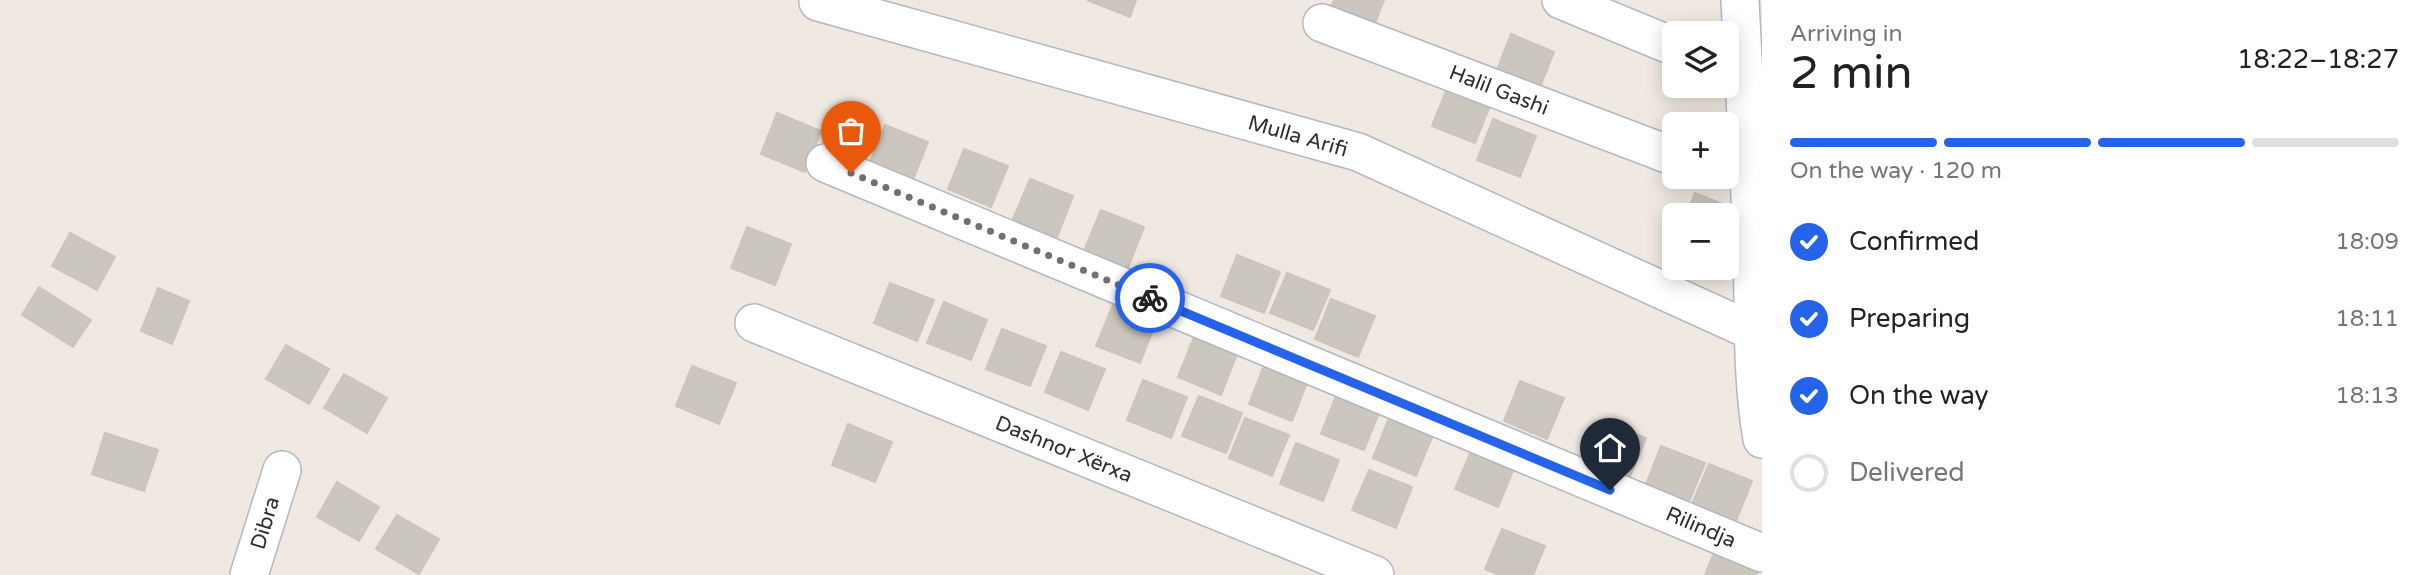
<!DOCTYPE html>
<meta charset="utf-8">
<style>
:root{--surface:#fff;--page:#f6f6f6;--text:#222;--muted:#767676;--line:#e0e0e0;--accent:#2563eb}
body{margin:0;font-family:"Varela Round",sans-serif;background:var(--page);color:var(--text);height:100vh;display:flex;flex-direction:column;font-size:26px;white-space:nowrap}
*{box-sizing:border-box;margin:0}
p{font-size:23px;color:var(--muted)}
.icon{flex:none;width:38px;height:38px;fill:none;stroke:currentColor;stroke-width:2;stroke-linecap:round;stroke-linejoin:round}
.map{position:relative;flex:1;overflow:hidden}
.panel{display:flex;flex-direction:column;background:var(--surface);width:665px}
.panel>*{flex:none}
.buttons{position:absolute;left:1662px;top:21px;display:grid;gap:14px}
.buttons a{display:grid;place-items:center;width:77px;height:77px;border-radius:10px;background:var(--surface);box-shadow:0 4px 18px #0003;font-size:35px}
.pin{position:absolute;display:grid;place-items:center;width:60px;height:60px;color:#fff;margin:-72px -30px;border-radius:50% 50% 50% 0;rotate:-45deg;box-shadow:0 0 7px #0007}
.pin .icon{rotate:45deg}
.courier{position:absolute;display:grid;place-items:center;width:70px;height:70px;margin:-35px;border:5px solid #2563eb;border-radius:50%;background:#fff;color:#222;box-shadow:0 2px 9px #0007}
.summary em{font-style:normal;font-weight:600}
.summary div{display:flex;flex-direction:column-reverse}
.summary{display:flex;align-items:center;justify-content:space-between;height:119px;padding:0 28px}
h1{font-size:46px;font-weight:600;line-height:52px}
.bar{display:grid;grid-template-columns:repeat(4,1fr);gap:10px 7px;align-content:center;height:84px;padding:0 28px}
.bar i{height:9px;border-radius:5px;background:var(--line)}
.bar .current{background:var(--accent)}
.bar p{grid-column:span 4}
ol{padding:0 28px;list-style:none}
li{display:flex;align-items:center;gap:21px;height:77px}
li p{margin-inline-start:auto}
li .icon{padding:7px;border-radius:50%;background:var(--accent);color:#fff;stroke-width:4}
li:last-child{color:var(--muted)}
li i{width:38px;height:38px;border:4px solid var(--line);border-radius:50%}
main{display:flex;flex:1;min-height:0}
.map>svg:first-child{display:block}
.building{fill:#cbc7bf;stroke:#cbc5ba;stroke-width:2}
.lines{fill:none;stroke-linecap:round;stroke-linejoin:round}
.minor-casing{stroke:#b4b7c1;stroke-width:40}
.minor{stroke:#fff;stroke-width:37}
.done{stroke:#726f6d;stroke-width:7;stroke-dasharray:0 12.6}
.route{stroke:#2563eb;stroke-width:9}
.labels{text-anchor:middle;stroke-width:6;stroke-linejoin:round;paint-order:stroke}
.street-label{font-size:21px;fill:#2e2e2e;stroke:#fff}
</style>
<main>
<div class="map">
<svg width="1762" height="575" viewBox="0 0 1762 575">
<rect width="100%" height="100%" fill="#efe9e1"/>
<g class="building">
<path d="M1087,0h49l-6,17z"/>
<path d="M1334,0h50l-12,31 -44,-17z"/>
<path d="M1511,34l43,18 -16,40 -43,-17z"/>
<path d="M1448,86l43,17 -16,40 -43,-17z"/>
<path d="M777,113l44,18 -16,41 -44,-18z"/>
<path d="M1493,119l43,17 -16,41 -43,-17z"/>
<path d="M885,125l43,17 -16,40 -43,-17z"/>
<path d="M964,149l44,17 -17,41 -43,-18z"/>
<path d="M1030,179l43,17 -16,41 -44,-18z"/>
<path d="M1695,193l43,17 -11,27v-22h-41z"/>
<path d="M1101,210l43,17 -16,41 -44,-17z"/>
<path d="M747,227l44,17 -16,41 -44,-17z"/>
<path d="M70,233l45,24 -18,33 -45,-24z"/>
<path d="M1237,255l43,17 -16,41 -43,-17z"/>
<path d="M1287,273l43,17 -17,40 -43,-17z"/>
<path d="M890,283l44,17 -17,41 -43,-18z"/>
<path d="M39,287l52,33 -18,27 -51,-32z"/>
<path d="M158,288l31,13 -17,43 -31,-13z"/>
<path d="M1331,299l44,17 -17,41 -43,-18z"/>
<path d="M944,302l43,18 -16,40 -44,-17z"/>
<path d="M1113,305l43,17 -16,41 -44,-17z"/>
<path d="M1002,329l44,17 -16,40 -44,-17z"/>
<path d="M1194,337l43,17 -16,41 -43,-18z"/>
<path d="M286,345l43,24 -20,35 -43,-25z"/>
<path d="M1061,352l44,17 -17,41 -43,-18z"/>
<path d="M1265,363l43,17 -16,41 -43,-17z"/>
<path d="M692,366l44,17 -17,41 -43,-18z"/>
<path d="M344,374l43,24 -20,35 -43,-25z"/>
<path d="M1143,380l44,17 -16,41 -44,-18z"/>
<path d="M1520,381l44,17 -17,41 -43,-18z"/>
<path d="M1337,393l43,17 -16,40 -43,-16z"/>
<path d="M1199,396l43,17 -16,40 -44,-17z"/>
<path d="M1245,418l44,17 -17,41 -43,-18z"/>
<path d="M1389,418l44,17 -17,41 -43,-18z"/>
<path d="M1602,420l44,18 -17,41 -43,-18z"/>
<path d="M848,424l44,18 -17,40 -43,-17z"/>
<path d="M105,433l53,17 -14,41 -52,-17z"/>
<path d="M1296,443l43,17 -16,41 -43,-17z"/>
<path d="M1661,446l44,17 -17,41 -43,-17z"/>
<path d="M1472,449l43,17 -17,41 -43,-18z"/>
<path d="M1709,464l43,17 -16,40 -44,-17z"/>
<path d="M1369,470l43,17 -16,41 -44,-18z"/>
<path d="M337,482l42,25 -20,34 -42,-24z"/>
<path d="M397,515l42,24 -20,35 -43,-25z"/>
<path d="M1502,529l43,17 -12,29h-34l-14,-6z"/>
<path d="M1714,553l44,17 -2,5h-51z"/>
</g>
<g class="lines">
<defs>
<g id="minor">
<path d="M1561,0l114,47"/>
<path d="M1740,0c4,82 9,164 12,246 2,63 -1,131 10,193"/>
<path d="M818,2l540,150 396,180"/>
<path d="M1322,23l353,134"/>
<path d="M825,163l937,390"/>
<path d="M754,323l621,252"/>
<path d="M249,575l33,-105"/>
</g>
</defs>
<use href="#minor" class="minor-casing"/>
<use href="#minor" class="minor"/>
</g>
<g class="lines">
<path class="done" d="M851,173l299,125"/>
<path class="route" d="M1150,298l460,192"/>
</g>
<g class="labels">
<g class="street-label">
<text transform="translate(1499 90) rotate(21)" y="7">Halil Gashi</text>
<text transform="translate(1298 136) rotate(16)" y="7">Mulla Arifi</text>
<text transform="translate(1064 449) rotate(22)" y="7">Dashnor Xërxa</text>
<text transform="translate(265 523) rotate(-73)" y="7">Dibra</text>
<text transform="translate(1701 527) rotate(23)" y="7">Rilindja</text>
</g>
</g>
</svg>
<div class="buttons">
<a><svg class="icon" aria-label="layers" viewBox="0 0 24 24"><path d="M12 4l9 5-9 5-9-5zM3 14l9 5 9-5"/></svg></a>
<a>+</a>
<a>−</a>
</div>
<div class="pin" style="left:851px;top:173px;background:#ea580c"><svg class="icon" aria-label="bag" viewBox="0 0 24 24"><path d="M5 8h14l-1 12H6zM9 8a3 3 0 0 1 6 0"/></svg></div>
<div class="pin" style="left:1610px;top:490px;background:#1f2937"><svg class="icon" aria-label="home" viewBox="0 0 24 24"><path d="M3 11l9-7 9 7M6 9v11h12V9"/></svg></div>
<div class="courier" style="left:1150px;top:298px"><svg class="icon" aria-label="bike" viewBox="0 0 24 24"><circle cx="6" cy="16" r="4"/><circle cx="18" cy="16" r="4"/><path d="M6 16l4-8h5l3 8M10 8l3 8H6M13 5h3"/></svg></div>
</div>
<section class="panel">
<div class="summary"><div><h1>2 min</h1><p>Arriving in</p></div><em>18:22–18:27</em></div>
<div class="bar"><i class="current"></i><i class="current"></i><i class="current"></i><i></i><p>On the way · 120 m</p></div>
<ol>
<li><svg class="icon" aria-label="check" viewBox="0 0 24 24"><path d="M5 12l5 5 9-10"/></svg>Confirmed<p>18:09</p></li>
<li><svg class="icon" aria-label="check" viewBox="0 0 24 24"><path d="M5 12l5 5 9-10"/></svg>Preparing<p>18:11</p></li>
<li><svg class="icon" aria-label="check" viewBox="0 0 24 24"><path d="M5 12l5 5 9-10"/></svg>On the way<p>18:13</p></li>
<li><i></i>Delivered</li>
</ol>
</section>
</main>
